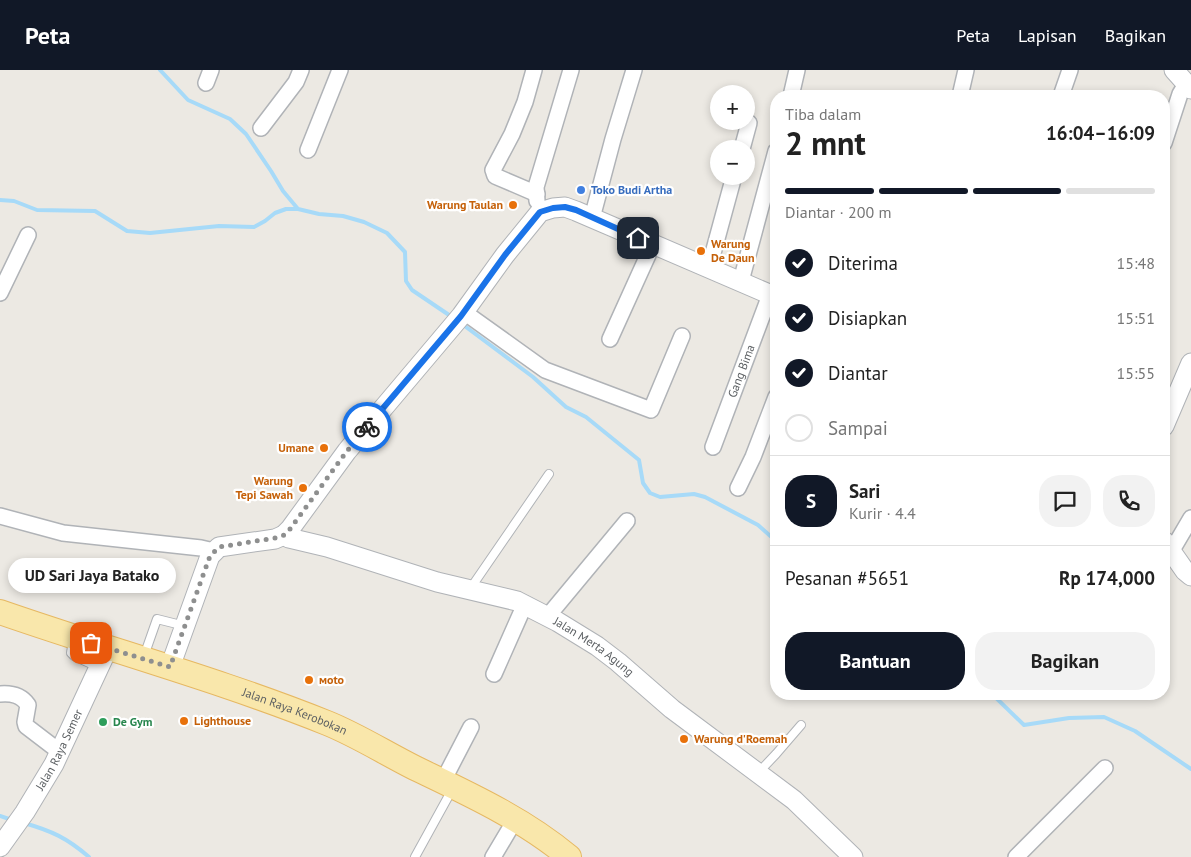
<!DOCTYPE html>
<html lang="id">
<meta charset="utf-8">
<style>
:root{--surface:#fff;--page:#f2f2f2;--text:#222;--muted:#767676;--line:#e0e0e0;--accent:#111827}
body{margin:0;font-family:"PT Sans",sans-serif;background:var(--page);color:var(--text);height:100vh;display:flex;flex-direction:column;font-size:19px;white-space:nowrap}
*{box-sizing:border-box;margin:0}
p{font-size:16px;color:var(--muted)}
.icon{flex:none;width:28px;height:28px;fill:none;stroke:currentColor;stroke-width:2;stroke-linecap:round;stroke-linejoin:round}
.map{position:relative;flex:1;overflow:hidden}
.drawer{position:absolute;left:770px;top:20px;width:400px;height:610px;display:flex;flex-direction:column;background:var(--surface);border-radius:20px;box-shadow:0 2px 8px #0003}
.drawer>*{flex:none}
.buttons{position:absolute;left:710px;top:15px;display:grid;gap:10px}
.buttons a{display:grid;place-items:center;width:45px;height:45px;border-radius:50%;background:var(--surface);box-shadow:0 2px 8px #0003;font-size:25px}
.pin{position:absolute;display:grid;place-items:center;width:42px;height:42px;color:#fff;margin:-21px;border-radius:10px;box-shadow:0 2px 8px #0006}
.courier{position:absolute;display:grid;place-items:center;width:50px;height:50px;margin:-25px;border:4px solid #1a73e8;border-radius:50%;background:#fff;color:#222;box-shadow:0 1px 6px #0007}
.bubble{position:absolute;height:35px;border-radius:18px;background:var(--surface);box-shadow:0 2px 8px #0003;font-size:16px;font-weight:700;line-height:35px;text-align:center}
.headline em{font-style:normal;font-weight:700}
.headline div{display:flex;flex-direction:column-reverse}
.headline{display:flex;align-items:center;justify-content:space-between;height:85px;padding:0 15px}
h1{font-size:32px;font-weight:700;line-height:38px}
.bar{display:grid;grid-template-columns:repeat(4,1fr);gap:8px 5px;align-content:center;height:60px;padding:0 15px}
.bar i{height:6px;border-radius:4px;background:var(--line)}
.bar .selected{background:var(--accent)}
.bar p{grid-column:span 4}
.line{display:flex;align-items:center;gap:12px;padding:0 15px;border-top:1px solid var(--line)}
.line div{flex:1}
.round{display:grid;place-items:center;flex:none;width:52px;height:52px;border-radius:20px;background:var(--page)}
ol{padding:0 15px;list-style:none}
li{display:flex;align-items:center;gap:15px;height:55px}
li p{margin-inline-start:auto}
li .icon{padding:5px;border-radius:50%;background:var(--accent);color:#fff;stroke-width:4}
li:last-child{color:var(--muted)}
li i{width:28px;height:28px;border:2px solid var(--line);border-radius:50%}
.primary-button{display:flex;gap:10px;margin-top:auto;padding:10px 15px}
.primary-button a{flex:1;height:58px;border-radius:20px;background:var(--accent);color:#fff;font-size:20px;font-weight:700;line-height:58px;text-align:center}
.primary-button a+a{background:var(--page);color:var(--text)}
header{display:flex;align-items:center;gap:30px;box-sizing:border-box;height:70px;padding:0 25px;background:var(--accent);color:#fff}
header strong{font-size:24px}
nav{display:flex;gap:28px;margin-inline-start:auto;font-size:18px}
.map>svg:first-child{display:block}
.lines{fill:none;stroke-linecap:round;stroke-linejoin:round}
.stream{stroke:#a7daf8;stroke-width:4}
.service-casing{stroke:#b0b3b7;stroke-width:10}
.minor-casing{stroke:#b0b3b7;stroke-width:18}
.tertiary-casing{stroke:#b0b3b7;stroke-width:21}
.primary-casing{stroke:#e6b862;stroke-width:26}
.service{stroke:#fff;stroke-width:8}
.minor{stroke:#fff;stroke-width:15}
.tertiary{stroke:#fff;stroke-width:19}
.primary{stroke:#f9e7ab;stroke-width:24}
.done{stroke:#8e8f8f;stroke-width:5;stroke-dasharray:0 9}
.route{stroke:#1a73e8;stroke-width:6}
.shop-dot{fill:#3f7fe0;stroke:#fff;stroke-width:2}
.food-dot{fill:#e8710a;stroke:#fff;stroke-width:2}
.leisure-dot{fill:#2e9e5b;stroke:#fff;stroke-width:2}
.labels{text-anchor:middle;stroke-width:4.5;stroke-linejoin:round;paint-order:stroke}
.shop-label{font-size:12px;font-weight:bold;fill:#366cbe;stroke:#fff;text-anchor:start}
.food-label{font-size:12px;font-weight:bold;fill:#c56008;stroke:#fff;text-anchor:start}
.street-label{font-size:12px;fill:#5b5f62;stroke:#fff}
.leisure-label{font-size:12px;font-weight:bold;fill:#27864d;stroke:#fff;text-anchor:start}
</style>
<header>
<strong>Peta</strong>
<nav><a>Peta</a><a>Lapisan</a><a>Bagikan</a></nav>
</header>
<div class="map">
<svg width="1191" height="787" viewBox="0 0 1191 787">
<rect width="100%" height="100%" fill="#ece9e3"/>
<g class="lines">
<g class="stream">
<path d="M160,0l28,30 42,19 16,15 25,37 12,20 15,18 21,5 24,2 21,6 23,11 18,19 1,29 6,9 40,27"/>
<path d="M0,130l14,1 23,9 58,1 32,20 23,2 69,-7 35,1 11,-6 10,-8 11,-4h11"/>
<path d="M462,254l71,53 33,30 20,10 53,43 4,23 7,10 10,4 34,-3 11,3 53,28 18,16"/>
<path d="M992,624l32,31 45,-7 35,-1 31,14 56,38"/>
<path d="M0,746l12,4"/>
<path d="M24,753c28,8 43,15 65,34"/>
</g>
<defs>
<g id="service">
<path d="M470,519l79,-115"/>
<path d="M73,570l-2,13 3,3 24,11"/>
<path d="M144,586l13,-37 28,7"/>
<path d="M758,703l18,-19 25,-29"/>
<path d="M415,787l38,-69"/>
</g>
<g id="minor">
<path d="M534,0l-9,32 -13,32 -19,36 2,6 42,18"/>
<path d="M206,13l5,-13"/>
<path d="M791,26l6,-26"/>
<path d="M960,26l6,-26"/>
<path d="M1061,26l9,-26"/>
<path d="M261,58l35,-46 5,-12"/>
<path d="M1164,73l16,-49 3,-5 5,-4"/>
<path d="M742,79l7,-26"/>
<path d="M308,80l32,-80"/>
<path d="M537,131l-1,-14 35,-117"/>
<path d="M592,148l21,-79 21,-69"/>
<path d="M709,198l25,-92"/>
<path d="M741,211l35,-130"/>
<path d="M0,223l28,-58"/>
<path d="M464,242l81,58 106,40 31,-74"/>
<path d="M610,269l43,-95"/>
<path id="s1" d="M713,377l57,-152"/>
<path d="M738,418l15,-31 23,-60"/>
<path d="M0,446l63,17 138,15 13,3"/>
<path d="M1171,482l20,-34"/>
<path d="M548,546l79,-95"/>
<path d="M494,604l31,-70"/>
<path d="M0,624c12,-1 21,1 28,11l-3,17 1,4 34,26"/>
<path d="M443,711l28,-54"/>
<path d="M493,787l22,-37"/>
<path d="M1016,787l89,-89"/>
</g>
<g id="tertiary">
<path d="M1174,0l17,19"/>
<path d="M1164,356l27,-63"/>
<path id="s2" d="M284,465l5,3 38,9 110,35 80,19 41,21 39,24 21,16 54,47 122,91 59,57"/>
<path d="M1164,471l21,30 6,5"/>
<path d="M170,597l40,-111 9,-9 56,-8 9,-4 6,-6 57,-78 114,-135 44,-61 35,-43 13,-4 12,-1 11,4 200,86"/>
<path id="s3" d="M0,777l25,-35 29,-48 54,-116"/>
</g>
<g id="primary">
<path id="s4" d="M0,542c109,38 220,68 327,111 30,12 58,30 88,45 52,25 109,51 154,89"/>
</g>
</defs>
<use href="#service" class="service-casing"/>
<use href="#minor" class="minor-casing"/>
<use href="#tertiary" class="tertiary-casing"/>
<use href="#primary" class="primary-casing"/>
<use href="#service" class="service"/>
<use href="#minor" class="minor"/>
<use href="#tertiary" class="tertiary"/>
<use href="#primary" class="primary"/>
</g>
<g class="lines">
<path class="done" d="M91,573l79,24 40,-111 9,-9 56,-9 9,-3 6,-6 57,-78 20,-24"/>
<path class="route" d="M367,357l94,-111 44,-61 35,-43 13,-4 12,-1 11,3 62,28"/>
</g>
<circle class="shop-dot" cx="581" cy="120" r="5"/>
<g class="food-dot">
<circle cx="513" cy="135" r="5"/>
<circle cx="701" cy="181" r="5"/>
<circle cx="324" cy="378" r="5"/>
<circle cx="303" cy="418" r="5"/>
<circle cx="309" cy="610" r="5"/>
<circle cx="184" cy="651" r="5"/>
<circle cx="684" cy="669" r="5"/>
</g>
<circle class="leisure-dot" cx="103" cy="652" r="5"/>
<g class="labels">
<g class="shop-label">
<text x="591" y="124">Toko Budi Artha</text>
</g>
<g class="food-label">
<text x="503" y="139" text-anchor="end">Warung Taulan</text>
<text x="711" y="178">Warung<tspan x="711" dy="14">De Daun</tspan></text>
<text x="314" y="382" text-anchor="end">Umane</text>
<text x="293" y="415" text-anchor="end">Warung<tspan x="293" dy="14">Tepi Sawah</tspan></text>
<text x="319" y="614">моto</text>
<text x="194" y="655">Lighthouse</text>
<text x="694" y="673">Warung d'Roemah</text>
</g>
<g class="street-label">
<text dy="4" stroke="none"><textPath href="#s1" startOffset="81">Gang Bima</textPath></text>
<text dy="4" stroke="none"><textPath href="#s2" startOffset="332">Jalan Merta Agung</textPath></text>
<text dy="4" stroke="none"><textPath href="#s4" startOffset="311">Jalan Raya Kerobokan</textPath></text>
<text dy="4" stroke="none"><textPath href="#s3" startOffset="114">Jalan Raya Semer</textPath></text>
</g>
<g class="leisure-label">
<text x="113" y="656">De Gym</text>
</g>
</g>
</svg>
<div class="buttons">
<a>+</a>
<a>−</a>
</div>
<div class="pin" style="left:91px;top:573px;background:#ea580c"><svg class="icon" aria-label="bag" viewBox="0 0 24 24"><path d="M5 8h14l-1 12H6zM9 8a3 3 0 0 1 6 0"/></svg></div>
<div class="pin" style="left:638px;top:168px;background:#1f2937"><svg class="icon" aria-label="home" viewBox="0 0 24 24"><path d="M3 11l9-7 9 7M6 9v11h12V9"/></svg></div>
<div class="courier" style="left:367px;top:357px"><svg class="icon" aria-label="bike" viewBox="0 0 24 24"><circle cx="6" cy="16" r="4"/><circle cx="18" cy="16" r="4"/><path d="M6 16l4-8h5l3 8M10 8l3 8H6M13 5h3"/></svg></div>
<div class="bubble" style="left:8px;top:488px;width:168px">UD Sari Jaya Batako</div>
<section class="drawer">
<div class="headline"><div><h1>2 mnt</h1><p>Tiba dalam</p></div><em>16:04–16:09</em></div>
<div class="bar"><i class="selected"></i><i class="selected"></i><i class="selected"></i><i></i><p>Diantar · 200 m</p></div>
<ol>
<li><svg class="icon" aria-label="check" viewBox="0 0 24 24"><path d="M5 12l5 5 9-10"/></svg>Diterima<p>15:48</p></li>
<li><svg class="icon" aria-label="check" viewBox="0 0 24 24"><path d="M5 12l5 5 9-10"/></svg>Disiapkan<p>15:51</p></li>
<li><svg class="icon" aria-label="check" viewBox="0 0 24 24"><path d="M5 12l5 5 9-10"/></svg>Diantar<p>15:55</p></li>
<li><i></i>Sampai</li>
</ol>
<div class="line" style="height:90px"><b class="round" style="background:var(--accent);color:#fff">S</b><div><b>Sari</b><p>Kurir · 4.4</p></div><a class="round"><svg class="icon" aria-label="chat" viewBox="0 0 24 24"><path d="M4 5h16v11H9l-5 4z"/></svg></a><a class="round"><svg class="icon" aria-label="phone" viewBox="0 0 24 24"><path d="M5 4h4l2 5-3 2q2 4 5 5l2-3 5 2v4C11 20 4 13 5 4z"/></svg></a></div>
<div class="line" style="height:65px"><div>Pesanan #5651</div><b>Rp 174,000</b></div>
<div class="primary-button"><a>Bantuan</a><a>Bagikan</a></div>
</section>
</div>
